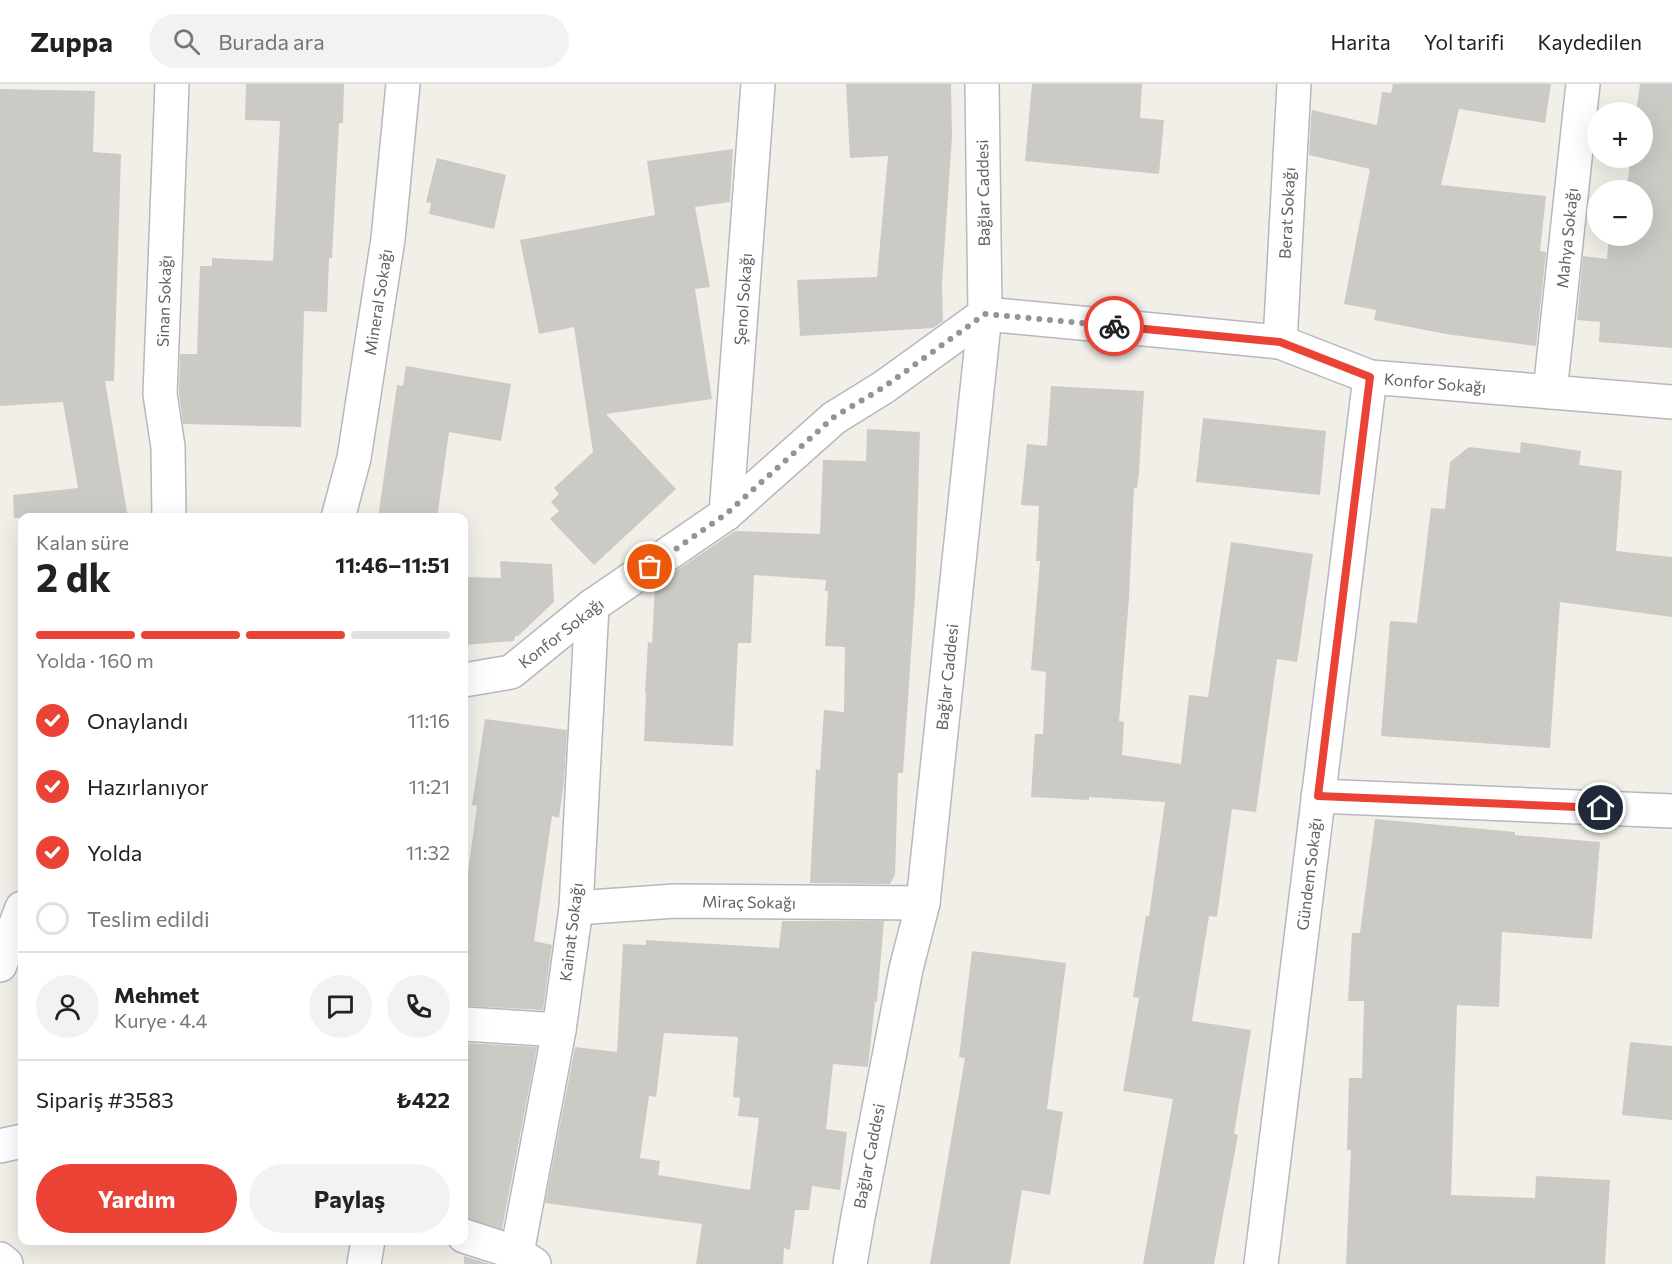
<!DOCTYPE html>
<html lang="tr">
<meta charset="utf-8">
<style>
:root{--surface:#fff;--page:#f2f2f2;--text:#222;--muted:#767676;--line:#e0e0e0;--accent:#ea4335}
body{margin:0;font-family:Commissioner,sans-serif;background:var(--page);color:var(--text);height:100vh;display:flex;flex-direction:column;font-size:22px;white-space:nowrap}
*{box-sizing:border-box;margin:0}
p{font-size:20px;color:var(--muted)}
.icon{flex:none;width:33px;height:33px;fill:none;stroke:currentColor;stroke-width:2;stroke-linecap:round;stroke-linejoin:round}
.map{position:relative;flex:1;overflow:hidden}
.sheet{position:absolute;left:18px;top:429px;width:450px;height:732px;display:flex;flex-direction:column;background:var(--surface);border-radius:12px;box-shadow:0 6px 24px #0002}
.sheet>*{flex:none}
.tools{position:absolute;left:1587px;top:18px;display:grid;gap:12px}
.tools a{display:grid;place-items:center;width:66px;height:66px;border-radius:50%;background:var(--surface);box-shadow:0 6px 24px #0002;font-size:30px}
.pin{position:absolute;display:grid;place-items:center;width:51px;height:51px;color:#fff;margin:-26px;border:3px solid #fff;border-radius:50%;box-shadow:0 2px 6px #0007}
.courier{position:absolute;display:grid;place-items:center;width:60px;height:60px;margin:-30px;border:4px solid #ea4335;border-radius:50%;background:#fff;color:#222;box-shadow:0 2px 8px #0007}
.summary em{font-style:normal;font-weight:700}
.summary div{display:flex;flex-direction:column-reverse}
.summary{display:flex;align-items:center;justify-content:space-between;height:102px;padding:0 18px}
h1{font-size:39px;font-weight:700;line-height:45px}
.bar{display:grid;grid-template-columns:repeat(4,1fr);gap:9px 6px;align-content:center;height:72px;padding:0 18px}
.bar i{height:8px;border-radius:4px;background:var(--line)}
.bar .active{background:var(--accent)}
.bar p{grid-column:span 4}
.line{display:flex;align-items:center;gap:15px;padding:0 18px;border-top:2px solid var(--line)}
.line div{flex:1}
.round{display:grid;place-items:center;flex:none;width:63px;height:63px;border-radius:32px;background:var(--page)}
ol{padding:0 18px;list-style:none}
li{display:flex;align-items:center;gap:18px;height:66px}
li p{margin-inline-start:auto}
li .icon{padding:6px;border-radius:50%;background:var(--accent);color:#fff;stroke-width:4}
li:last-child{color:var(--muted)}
li i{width:33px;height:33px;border:3px solid var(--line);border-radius:50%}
.button{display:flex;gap:12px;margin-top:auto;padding:12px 18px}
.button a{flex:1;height:69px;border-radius:36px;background:var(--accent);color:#fff;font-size:24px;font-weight:700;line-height:69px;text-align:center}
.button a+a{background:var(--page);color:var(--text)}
header{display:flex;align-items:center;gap:36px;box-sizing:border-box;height:84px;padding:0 30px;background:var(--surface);border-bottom:2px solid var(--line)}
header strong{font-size:28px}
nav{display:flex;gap:33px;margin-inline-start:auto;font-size:21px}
.search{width:420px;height:54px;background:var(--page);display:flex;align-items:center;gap:15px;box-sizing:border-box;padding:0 21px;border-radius:33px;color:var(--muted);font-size:22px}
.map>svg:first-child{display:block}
.building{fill:#cccac5;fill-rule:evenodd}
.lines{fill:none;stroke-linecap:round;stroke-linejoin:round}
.street-casing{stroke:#b5b8bc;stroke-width:36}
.secondary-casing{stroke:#b6babf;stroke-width:36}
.street{stroke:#fff;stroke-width:33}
.secondary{stroke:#fff;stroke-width:33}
.done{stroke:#929495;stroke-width:6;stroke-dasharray:0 10.8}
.route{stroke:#ea4335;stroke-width:8}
.labels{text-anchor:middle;stroke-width:5;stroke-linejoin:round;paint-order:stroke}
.street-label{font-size:16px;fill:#5f6368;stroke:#fff}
</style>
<header>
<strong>Zuppa</strong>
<div class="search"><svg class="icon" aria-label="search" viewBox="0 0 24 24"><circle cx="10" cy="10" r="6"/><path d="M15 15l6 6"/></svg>Burada ara</div>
<nav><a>Harita</a><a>Yol tarifi</a><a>Kaydedilen</a></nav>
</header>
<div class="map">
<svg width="1672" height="1180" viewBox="0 0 1672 1180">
<rect width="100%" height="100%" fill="#f1efe8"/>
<g class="building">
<path d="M246,0h98l-1,39h-4l-7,135h-3l-2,54 -23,-1 -3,116 -118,-3 -4,-31 1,-39h17l3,-88h12v-8l61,3 7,-140 -35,-1z"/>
<path d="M846,0h105l1,53 -10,146 1,38 -10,7 -133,8 -3,-56 80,-3 11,-121 -38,2z"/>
<path d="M1032,0h110l-2,34 24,2 -5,54 -134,-13z"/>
<path d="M1393,0h158l-6,39 -86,-14 -18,76 105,11 -6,55 6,1 -10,94 -90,-12 -72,-14 2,-10 -32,-6 26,-135 -61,-14 2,-38 1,-7 65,15 5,-33 9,1z"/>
<path d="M1640,0h32v264l-73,-6 1,-20 -23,-2 6,-64 24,3 2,-23h33v-46h-16l5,-32h11v-46h-6z"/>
<path d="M0,5l95,2 -2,61 28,2 -7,227h-9l23,137h-114l-1,-23 65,-7 -15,-86 -63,4z"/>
<path d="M733,65l-3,53 -35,5 15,80 -15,2 17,110 -106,15 70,75 -82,76 -44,-46 9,-8 -8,-9 8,-8 -5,-6 39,-36 -19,-125 -35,7 -19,-94 135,-25 -8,-54z"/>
<path d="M437,74l69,17 -12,54 -65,-15 2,-11 -5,-1z"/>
<path d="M406,282l105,18 -10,57 -52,-9 -12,86h-59l19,-133 6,1z"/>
<path d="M1051,302l93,5 -5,81 -2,16h-3l-5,110 -10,123 5,1 -2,33 59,9 8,-69 19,2 23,-155 82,12 -16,108 -20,-3 -21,153 -24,-3 -15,108 -8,-1 -17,105 59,9 -17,104 4,1 -24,129h-71l30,-165 -50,-8 16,-93 -6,-1 13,-81h3l16,-114 -76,-5v3l-58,-3 4,-63h8l3,-62 -15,-2 9,-109h-4l3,-55 -18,-1 6,-61 20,2z"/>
<path d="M1203,334l123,13 -6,64 -124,-13z"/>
<path d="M867,345l53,3 -5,163 -12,178h-5l-3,102 -5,9 -80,-1 6,-114 4,1 4,-60 20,2 1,-65 -20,-1 3,-55h-3l1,-11 -72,-5 -3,68h-13l-5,103 -89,-5 2,-48h-1l3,-51 4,1 3,-58 80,-54 85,3 3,-74 43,1z"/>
<path d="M1521,358l60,9 -2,14 43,6 -6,80 56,6v60l-112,-15 -10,146 -169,-12 9,-115 27,2 14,-115 14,1 5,-47 19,-15 51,6z"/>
<path d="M500,477l52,3 2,38 -36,34h-3l-1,5 -50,4v-68l37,1z"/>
<path d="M485,635l82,11 -3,52 -5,36 -7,-2 -18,125 18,4 -9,65 -79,-4v-105l13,-95 -5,-1z"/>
<path d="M1375,735l140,13v3l85,7 -8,97 -90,-7 -3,75 -42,-2 -6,190 84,3 1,-22 74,4 -5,84h-259l5,-114h-4l2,-72h13l2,-77h-16l4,-68h8z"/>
<path d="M782,837h102l-7,81h-2l-7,65 -35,-3 -7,65 21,3 -7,58 -28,-4 -3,24h-14l-5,40 -6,-2 -1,16h-87l6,-40 -157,-21 30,-156 42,5 6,-108 23,1v-5l133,8zM664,949l74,4 -5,60 7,1 -2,18 21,2 -9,72 -92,-15 2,-14 -20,-3 9,-62 7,1z"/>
<path d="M972,867l94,12 -19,146 16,3 -13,83 -28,-5 -12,74h-80l35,-206 -6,-1z"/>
<path d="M1630,958l42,4v74l-50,-5z"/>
<path d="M464,959l73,4 -35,182 -38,-11z"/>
<path d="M464,1172l26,8h-26z"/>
</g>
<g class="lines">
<defs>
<g id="street">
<path d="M1280,258l14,-258"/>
<path d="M1550,308l33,-308"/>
<path d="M726,430l32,-430"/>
<path d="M169,434l-1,-71 -8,-53 12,-310"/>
<path d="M338,434l16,-60 34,-219 15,-155"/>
<path d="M464,596l47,-8 81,-66 134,-92 108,-96 50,-31 101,-73 295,28 90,35 302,25"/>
<path d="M1318,712l354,15"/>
<path d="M576,824l99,-7 248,2"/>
<path d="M0,881l22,-57"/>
<path d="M464,940l95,6"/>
<path d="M0,1062l22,-5"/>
<path d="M464,1152l53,17 17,11"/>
<path d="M517,1169l42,-223 17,-122 16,-302"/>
<path d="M0,1175l6,5"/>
<path d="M364,1180l4,-24"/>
<path d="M1261,1180l109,-887"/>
</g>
<path id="secondary" d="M850,1180l8,-47 48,-248 17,-66 62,-589 -3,-230"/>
</defs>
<use href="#street" class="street-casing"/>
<use href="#secondary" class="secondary-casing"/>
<use href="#street" class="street"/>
<use href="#secondary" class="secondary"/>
</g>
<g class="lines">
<path class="done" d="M650,483l76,-53 108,-97 50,-30 101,-73 129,12"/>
<path class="route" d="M1114,242l166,16 90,35 -52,419 283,12"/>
</g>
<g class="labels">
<g class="street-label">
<text transform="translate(983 109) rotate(-91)" y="6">Bağlar Caddesi</text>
<text transform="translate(1287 129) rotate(-87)" y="6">Berat Sokağı</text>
<text transform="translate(1567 154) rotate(-84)" y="6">Mahya Sokağı</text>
<text transform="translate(743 215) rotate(-86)" y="6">Şenol Sokağı</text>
<text transform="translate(164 217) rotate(-88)" y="6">Sinan Sokağı</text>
<text transform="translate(378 218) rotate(-81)" y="6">Mineral Sokağı</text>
<text transform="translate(1435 299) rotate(5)" y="6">Konfor Sokağı</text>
<text transform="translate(561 549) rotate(-38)" y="6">Konfor Sokağı</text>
<text transform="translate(947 593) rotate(-84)" y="6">Bağlar Caddesi</text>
<text transform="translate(1309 790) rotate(-83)" y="6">Gündem Sokağı</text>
<text transform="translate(749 818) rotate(1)" y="6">Miraç Sokağı</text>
<text transform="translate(571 848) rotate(-83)" y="6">Kainat Sokağı</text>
<text transform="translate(869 1072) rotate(-79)" y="6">Bağlar Caddesi</text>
</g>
</g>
</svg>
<div class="tools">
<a>+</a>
<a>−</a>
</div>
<div class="pin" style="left:650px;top:483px;background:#ea580c"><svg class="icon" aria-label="bag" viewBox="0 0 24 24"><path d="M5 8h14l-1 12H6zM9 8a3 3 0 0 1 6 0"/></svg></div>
<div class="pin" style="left:1601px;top:724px;background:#1f2937"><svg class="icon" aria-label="home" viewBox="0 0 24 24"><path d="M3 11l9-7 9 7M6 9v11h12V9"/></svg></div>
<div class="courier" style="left:1114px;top:242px"><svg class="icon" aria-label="bike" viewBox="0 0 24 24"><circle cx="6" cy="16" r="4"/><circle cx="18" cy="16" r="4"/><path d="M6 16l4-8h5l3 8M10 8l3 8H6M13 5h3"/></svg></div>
<section class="sheet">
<div class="summary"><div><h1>2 dk</h1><p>Kalan süre</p></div><em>11:46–11:51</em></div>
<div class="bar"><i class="active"></i><i class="active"></i><i class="active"></i><i></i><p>Yolda · 160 m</p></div>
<ol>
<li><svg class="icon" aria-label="check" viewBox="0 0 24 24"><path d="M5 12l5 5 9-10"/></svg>Onaylandı<p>11:16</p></li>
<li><svg class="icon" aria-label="check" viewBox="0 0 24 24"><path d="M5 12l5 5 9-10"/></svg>Hazırlanıyor<p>11:21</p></li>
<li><svg class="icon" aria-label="check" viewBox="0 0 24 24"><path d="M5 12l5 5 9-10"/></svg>Yolda<p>11:32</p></li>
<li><i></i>Teslim edildi</li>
</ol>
<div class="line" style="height:108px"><a class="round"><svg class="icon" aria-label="person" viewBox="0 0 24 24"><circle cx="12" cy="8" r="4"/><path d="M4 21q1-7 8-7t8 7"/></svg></a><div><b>Mehmet</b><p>Kurye · 4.4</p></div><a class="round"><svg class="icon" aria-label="chat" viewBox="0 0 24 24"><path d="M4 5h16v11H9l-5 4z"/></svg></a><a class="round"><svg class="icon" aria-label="phone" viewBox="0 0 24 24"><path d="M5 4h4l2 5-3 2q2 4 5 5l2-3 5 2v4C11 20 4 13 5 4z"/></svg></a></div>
<div class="line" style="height:78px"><div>Sipariş #3583</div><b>₺422</b></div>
<div class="button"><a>Yardım</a><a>Paylaş</a></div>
</section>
</div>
